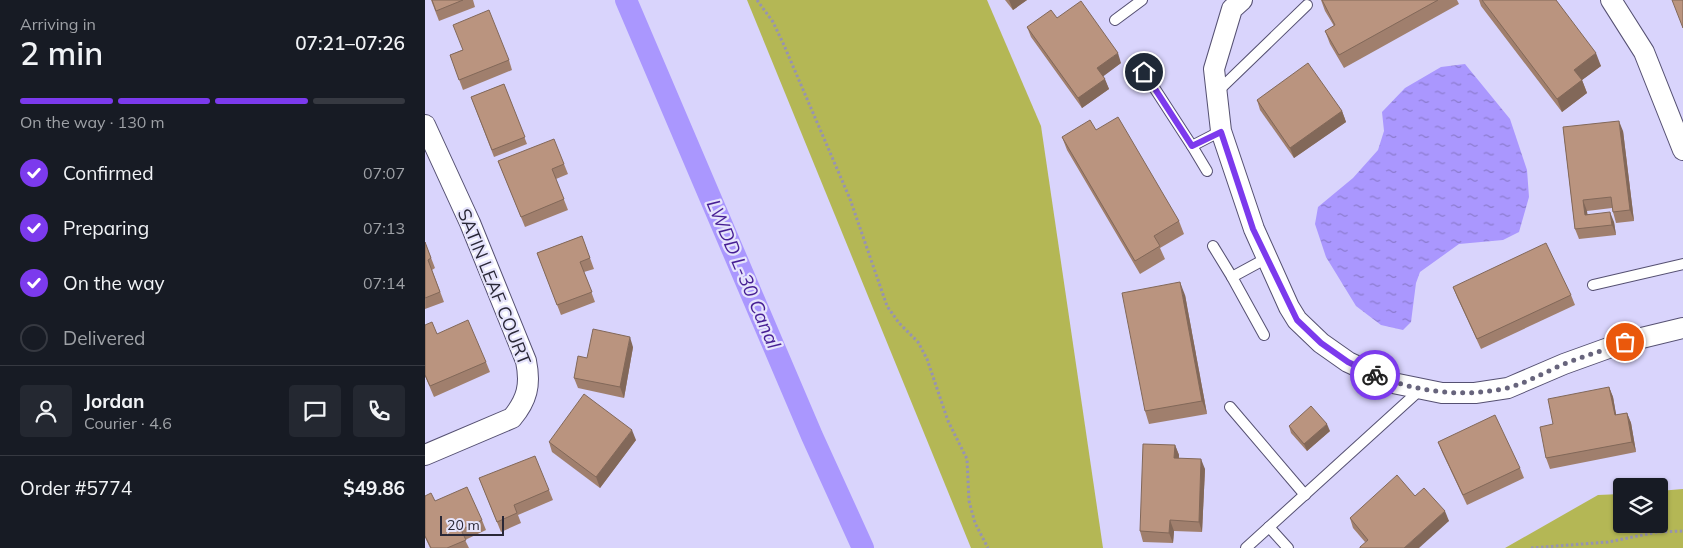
<!DOCTYPE html>
<meta charset="utf-8">
<style>
:root{--surface:#171b24;--page:#242831;--text:#f1f3f6;--muted:#9ea1a6;--line:#363941;--accent:#7c3aed}
body{margin:0;font-family:Mulish,sans-serif;background:var(--page);color:var(--text);height:100vh;display:flex;flex-direction:column;font-size:19px;white-space:nowrap}
*{box-sizing:border-box;margin:0}
p{font-size:16px;color:var(--muted)}
.icon{flex:none;width:28px;height:28px;fill:none;stroke:currentColor;stroke-width:2;stroke-linecap:round;stroke-linejoin:round}
.map{position:relative;flex:1;overflow:hidden}
.details{display:flex;flex-direction:column;background:var(--surface);width:425px}
.details>*{flex:none}
.buttons{position:absolute;left:1188px;top:478px;display:grid;gap:10px}
.buttons a{display:grid;place-items:center;width:55px;height:55px;border-radius:5px;background:var(--surface);box-shadow:0 1px 4px #0004;font-size:25px}
.scale{position:absolute;left:15px;bottom:12px;width:64px;box-sizing:border-box;padding-left:5px;border:2px solid #2a2837;border-top:0;font-size:14px;line-height:18px;white-space:nowrap;color:#2a2837;-webkit-text-stroke:4px #e6e4fc;paint-order:stroke}
.pin{position:absolute;display:grid;place-items:center;width:42px;height:42px;color:#fff;margin:-21px;border:2px solid #fff;border-radius:50%;box-shadow:0 1px 5px #0007}
.courier{position:absolute;display:grid;place-items:center;width:50px;height:50px;margin:-25px;border:4px solid #7c3aed;border-radius:50%;background:#fff;color:#222;box-shadow:0 1px 6px #0007}
.headline em{font-style:normal;font-weight:600}
.headline div{display:flex;flex-direction:column-reverse}
.headline{display:flex;align-items:center;justify-content:space-between;height:85px;padding:0 20px}
h1{font-size:32px;font-weight:600;line-height:38px}
.bar{display:grid;grid-template-columns:repeat(4,1fr);gap:8px 5px;align-content:center;height:60px;padding:0 20px}
.bar i{height:6px;border-radius:4px;background:var(--line)}
.bar .on{background:var(--accent)}
.bar p{grid-column:span 4}
.line{display:flex;align-items:center;gap:12px;padding:0 20px;border-top:1px solid var(--line)}
.line div{flex:1}
.round{display:grid;place-items:center;flex:none;width:52px;height:52px;border-radius:5px;background:var(--page)}
ol{padding:0 20px;list-style:none}
li{display:flex;align-items:center;gap:15px;height:55px}
li p{margin-inline-start:auto}
li .icon{padding:5px;border-radius:50%;background:var(--accent);color:#fff;stroke-width:4}
li:last-child{color:var(--muted)}
li i{width:28px;height:28px;border:2px solid var(--line);border-radius:50%}
main{display:flex;flex:1;min-height:0}
.map>svg:first-child{display:block}
.grass{fill:#b4b755}
.water{fill:url(#water-ripples)}
.lines{fill:none;stroke-linecap:round;stroke-linejoin:round}
.canal{stroke:#aa97fe;stroke-width:22}
.lane-casing{stroke:#555072;stroke-width:12}
.street-casing{stroke:#555072;stroke-width:22}
.path{stroke:#9793b2;stroke-width:3;stroke-dasharray:2.5 2.5;stroke-linecap:butt}
.lane{stroke:#fff;stroke-width:10}
.street{stroke:#fff;stroke-width:20}
.wall{fill:#a07f6d}
.shaded-wall{fill:#826859}
.building{fill:#ba947f;stroke:#826859}
.done{stroke:#67647c;stroke-width:5;stroke-dasharray:0 9}
.route{stroke:#7c3aed;stroke-width:6}
.labels{text-anchor:middle;stroke-width:4.5;stroke-linejoin:round;paint-order:stroke}
.street-label{font-size:18px;fill:#2a2837;stroke:#e6e4fc}
.water-label{font-size:19px;font-style:italic;fill:#461e93;stroke:#e6e4fc}
</style>
<main>
<section class="details">
<div class="headline"><div><h1>2 min</h1><p>Arriving in</p></div><em>07:21–07:26</em></div>
<div class="bar"><i class="on"></i><i class="on"></i><i class="on"></i><i></i><p>On the way · 130 m</p></div>
<ol>
<li><svg class="icon" aria-label="check" viewBox="0 0 24 24"><path d="M5 12l5 5 9-10"/></svg>Confirmed<p>07:07</p></li>
<li><svg class="icon" aria-label="check" viewBox="0 0 24 24"><path d="M5 12l5 5 9-10"/></svg>Preparing<p>07:13</p></li>
<li><svg class="icon" aria-label="check" viewBox="0 0 24 24"><path d="M5 12l5 5 9-10"/></svg>On the way<p>07:14</p></li>
<li><i></i>Delivered</li>
</ol>
<div class="line" style="height:90px"><a class="round"><svg class="icon" aria-label="person" viewBox="0 0 24 24"><circle cx="12" cy="8" r="4"/><path d="M4 21q1-7 8-7t8 7"/></svg></a><div><b>Jordan</b><p>Courier · 4.6</p></div><a class="round"><svg class="icon" aria-label="chat" viewBox="0 0 24 24"><path d="M4 5h16v11H9l-5 4z"/></svg></a><a class="round"><svg class="icon" aria-label="phone" viewBox="0 0 24 24"><path d="M5 4h4l2 5-3 2q2 4 5 5l2-3 5 2v4C11 20 4 13 5 4z"/></svg></a></div>
<div class="line" style="height:65px"><div>Order #5774</div><b>$49.86</b></div>
</section>
<div class="map">
<svg width="1258" height="548" viewBox="0 0 1258 548">
<defs>
<pattern id="water-ripples" width="26" height="14" patternUnits="userSpaceOnUse" patternTransform="scale(1.25)"><rect width="26" height="14" fill="#aa97fe"/><path d="M2 4q2-2 4 0t4 0M15 11q2-2 4 0t4 0" fill="none" stroke="#8b7bce"/></pattern>
</defs>
<rect width="100%" height="100%" fill="#d9d4fc"/>
<g class="grass">
<path d="M322,0h240l54,126 62,422h-132z"/>
<path d="M1258,489v59h-178l93,-53 23,-1v30h38v-33z"/>
</g>
<path class="water" d="M1040,64l45,55 17,51 2,27 -10,35 -16,8 -44,4 -39,28 -4,11 -5,39 -8,8 -22,-5 -25,-19 -30,-49 -11,-33 3,-17 35,-29 25,-28 6,-19 -2,-19 23,-24 36,-21z"/>
<g class="lines">
<path class="canal" d="M201,0l186,436 51,112"/>
<defs>
<g id="lane">
<path d="M690,20l27,-20"/>
<path d="M719,72l48,74 29,-15"/>
<path d="M792,92l90,-87"/>
<path d="M767,146l15,25"/>
<path d="M788,246l19,31"/>
<path d="M1168,285l90,-21"/>
<path d="M839,335l-32,-58 35,-19"/>
<path d="M805,407l75,88"/>
<path d="M844,527l19,21"/>
<path d="M821,548l175,-159"/>
</g>
<g id="street">
<path d="M817,0l-10,9 -18,60 7,62 33,98 35,78 8,13 24,23 27,19 45,21 49,10h33l33,-5 56,-24 61,-22 58,-14"/>
<path d="M1186,0l33,52 39,98"/>
<path d="M0,125l45,98 56,138c5,24 1,39 -14,57l-87,37"/>
</g>
</defs>
<use href="#lane" class="lane-casing"/>
<use href="#street" class="street-casing"/>
<g class="path">
<path d="M332,0l16,22 10,21 67,156 37,107 12,17 19,19 9,17 21,62 19,38 2,42 6,22 13,25"/>
<path d="M1106,548l77,-6 50,-10 25,-1"/>
</g>
<use href="#lane" class="lane"/>
<use href="#street" class="street"/>
</g>
<g class="wall">
<path d="M6,0h42l2,7 -36,14z"/>
<path d="M580,0h22l-14,10z"/>
<path d="M896,0h136l2,4 -115,64 -14,-24 -5,-13 9,-5 -9,-15z"/>
<path d="M1054,0h77l45,66 -19,14 5,13 -25,19 -81,-106z"/>
<path d="M632,18l64,45 -18,13 6,13 -27,19 -51,-71 -4,-10z"/>
<path d="M37,50l47,10 3,10 -49,20 -13,-35z"/>
<path d="M79,84l23,60 -33,13 -23,-60z"/>
<path d="M832,100l85,11 4,11 -52,36 -34,-48z"/>
<path d="M1138,127l60,4 11,90 -18,2 -3,-11 -1,-4 -25,3v3l27,8 2,13 -37,4 -4,-10z"/>
<path d="M671,130l83,91 5,13 -24,14 5,11 -25,15 -73,-124 -5,-13z"/>
<path d="M73,161l66,3 4,10 -12,5 12,31 -43,17z"/>
<path d="M157,236l12,33 -10,3 11,30 -34,13 -24,-62z"/>
<path d="M0,242l10,26 -3,2 12,32 -19,7z"/>
<path d="M1028,287l118,8 4,10 -94,44 -24,-52z"/>
<path d="M760,295l22,119 -58,10 -4,-13z"/>
<path d="M0,325l12,9 49,28 4,10 -56,25 -9,-21z"/>
<path d="M208,347l-9,51 -46,-10 -4,-10 13,-20z"/>
<path d="M1184,387l4,10 3,18 11,-2 4,10 5,29 -86,17 -4,-11 7,-34z"/>
<path d="M864,426l41,5 -23,20 -16,-18z"/>
<path d="M211,440l-36,48 -48,-36 -3,-10z"/>
<path d="M1013,442l82,26 4,10 -57,27 -25,-53z"/>
<path d="M750,445l4,10v3l26,11 -3,63 -28,-1 -1,12 -30,-1 -3,-11z"/>
<path d="M54,478l70,12 4,10 -35,15 3,8 -20,9z"/>
<path d="M0,496l10,5 47,19 4,10 -21,10 4,8h-39l-5,-11z"/>
<path d="M990,496l34,25 -84,21 -12,-14 -3,-10z"/>
</g>
<g class="shaded-wall">
<path d="M584,0h18l-14,10z"/>
<path d="M693,53l3,10 -20,15 -4,-10z"/>
<path d="M1171,53l5,13 -19,14 5,13 -25,19 -5,-13 17,-29z"/>
<path d="M680,79l4,10 -27,19 -4,-10z"/>
<path d="M917,111l4,11 -52,36 -4,-10z"/>
<path d="M1194,121l4,10 11,90 -4,-11z"/>
<path d="M1158,200l4,11 2,14 -4,-10z"/>
<path d="M1185,212l4,10 2,13 -4,-10z"/>
<path d="M755,282l5,13 22,119 -5,-13z"/>
<path d="M205,337l3,10 -9,51 -4,-11z"/>
<path d="M1184,387l4,10 5,28 -3,-10z"/>
<path d="M1202,413l4,10 5,29 -4,-10z"/>
<path d="M902,424l3,7 -23,20 -3,-7z"/>
<path d="M207,430l4,10 -36,48 -4,-11z"/>
<path d="M750,445l4,10 -1,13 -4,-10z"/>
<path d="M776,459l4,10 -3,63 -3,-10z"/>
<path d="M1020,511l4,10 -30,27h-15z"/>
<path d="M745,520l4,11 -1,12 -4,-10z"/>
</g>
<g class="building">
<path d="M7,0h31l-27,11z"/>
<path d="M897,0h116l-99,55 -14,-24 10,-6z"/>
<path d="M1057,0h74l40,53 -22,17 8,10 -25,19z"/>
<path d="M1247,0h11v28z"/>
<path d="M656,1l37,52 -21,15 8,11 -27,19 -51,-71 24,-17 6,8z"/>
<path d="M64,10l20,50 -50,20 -9,-25 13,-5 -10,-25z"/>
<path d="M883,63l34,48 -52,37 -33,-48z"/>
<path d="M79,84l21,53 -33,13 -21,-53z"/>
<path d="M693,117l61,104 -25,15 6,10 -25,15 -73,-124 28,-17 6,10z"/>
<path d="M1194,121l11,89 -17,2 -2,-15 -28,3 2,15 25,-3 2,13 -37,4 -12,-102z"/>
<path d="M129,139l10,25 -12,5 12,30 -43,18 -23,-56z"/>
<path d="M157,236l8,22 -10,4 12,30 -35,13 -20,-52z"/>
<path d="M0,242l6,16 -3,2 12,32 -15,6z"/>
<path d="M1121,243l25,52 -94,44 -24,-52z"/>
<path d="M755,282l22,119 -57,10 -23,-118z"/>
<path d="M43,320l18,42 -56,24 -5,-11v-50l7,-3 5,12z"/>
<path d="M168,329l37,8 -10,50 -46,-9 4,-22 9,2z"/>
<path d="M1184,387l6,28 12,-2 5,29 -86,16 -6,-31 13,-3 -5,-25z"/>
<path d="M159,394l48,36 -36,47 -47,-35z"/>
<path d="M886,406l16,18 -23,20 -15,-18z"/>
<path d="M1070,415l25,53 -57,27 -25,-53z"/>
<path d="M718,444l32,1 -1,13 27,1 -2,63 -29,-2 -1,13 -29,-2z"/>
<path d="M110,456l14,34 -35,15 3,8 -20,9 -18,-44z"/>
<path d="M972,475l18,21 9,-8 21,23 -41,37h-44v-1l8,-7 -18,-22z"/>
<path d="M42,487l15,33 -21,10 5,10 -19,8h-16l-6,-12v-40l6,-3 4,8z"/>
</g>
<g class="lines">
<path class="done" d="M950,375c42,17 88,23 132,13 20,-5 38,-16 57,-24 20,-8 41,-14 61,-22"/>
<path class="route" d="M719,72l48,74 29,-14 32,97 44,91 24,23 27,19 27,13"/>
</g>
<g class="labels">
<g class="street-label">
<text transform="translate(69 287) rotate(68)" y="6">SATIN LEAF COURT</text>
</g>
<g class="water-label">
<text transform="translate(319 274) rotate(67)" y="7">LWDD L-30 Canal</text>
</g>
</g>
</svg>
<div class="buttons">
<a><svg class="icon" aria-label="layers" viewBox="0 0 24 24"><path d="M12 4l9 5-9 5-9-5zM3 14l9 5 9-5"/></svg></a>
</div>
<div class="scale">20 m</div>
<div class="pin" style="left:1200px;top:342px;background:#ea580c"><svg class="icon" aria-label="bag" viewBox="0 0 24 24"><path d="M5 8h14l-1 12H6zM9 8a3 3 0 0 1 6 0"/></svg></div>
<div class="pin" style="left:719px;top:72px;background:#1f2937"><svg class="icon" aria-label="home" viewBox="0 0 24 24"><path d="M3 11l9-7 9 7M6 9v11h12V9"/></svg></div>
<div class="courier" style="left:950px;top:375px"><svg class="icon" aria-label="bike" viewBox="0 0 24 24"><circle cx="6" cy="16" r="4"/><circle cx="18" cy="16" r="4"/><path d="M6 16l4-8h5l3 8M10 8l3 8H6M13 5h3"/></svg></div>
</div>
</main>
